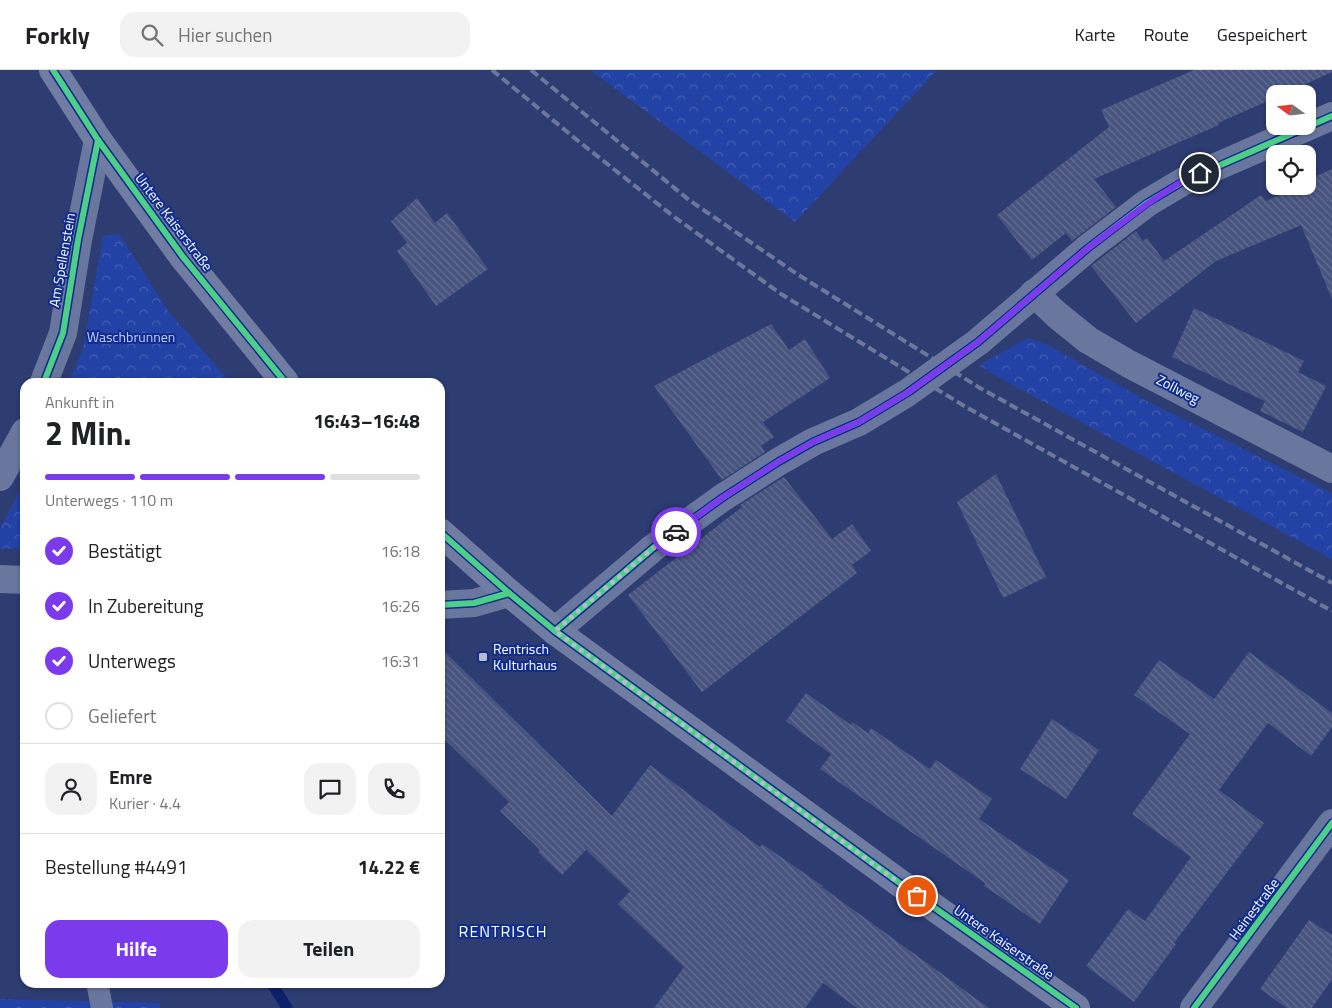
<!DOCTYPE html>
<html lang="de">
<meta charset="utf-8">
<style>
:root{--surface:#fff;--page:#f2f2f2;--text:#202124;--muted:#757577;--line:#e0e0e0;--accent:#7c3aed}
body{margin:0;font-family:"Titillium Web",sans-serif;background:var(--page);color:var(--text);height:100vh;display:flex;flex-direction:column;font-size:19px;white-space:nowrap}
*{box-sizing:border-box;margin:0}
p{font-size:16px;color:var(--muted)}
.icon{flex:none;width:28px;height:28px;fill:none;stroke:currentColor;stroke-width:2;stroke-linecap:round;stroke-linejoin:round}
.map{position:relative;flex:1;overflow:hidden}
.drawer{position:absolute;left:20px;top:308px;width:425px;height:610px;display:flex;flex-direction:column;background:var(--surface);border-radius:15px;box-shadow:0 1px 4px #0004}
.drawer>*{flex:none}
.needle{width:32px;rotate:285deg}
.fabs{position:absolute;left:1266px;top:15px;display:grid;gap:10px}
.fabs a{display:grid;place-items:center;width:50px;height:50px;border-radius:10px;background:var(--surface);box-shadow:0 1px 4px #0004;font-size:25px}
.pin{position:absolute;display:grid;place-items:center;width:42px;height:42px;color:#fff;margin:-21px;border:2px solid #fff;border-radius:50%;box-shadow:0 1px 5px #0007}
.courier{position:absolute;display:grid;place-items:center;width:50px;height:50px;margin:-25px;border:4px solid #7c3aed;border-radius:50%;background:#fff;color:#222;box-shadow:0 1px 6px #0007}
.overview em{font-style:normal;font-weight:700}
.overview div{display:flex;flex-direction:column-reverse}
.overview{display:flex;align-items:center;justify-content:space-between;height:85px;padding:0 25px}
h1{font-size:32px;font-weight:700;line-height:38px}
.bar{display:grid;grid-template-columns:repeat(4,1fr);gap:8px 5px;align-content:center;height:60px;padding:0 25px}
.bar i{height:6px;border-radius:4px;background:var(--line)}
.bar .selected{background:var(--accent)}
.bar p{grid-column:span 4}
.line{display:flex;align-items:center;gap:12px;padding:0 25px;border-top:1px solid var(--line)}
.line div{flex:1}
.round{display:grid;place-items:center;flex:none;width:52px;height:52px;border-radius:15px;background:var(--page)}
ol{padding:0 25px;list-style:none}
li{display:flex;align-items:center;gap:15px;height:55px}
li p{margin-inline-start:auto}
li .icon{padding:5px;border-radius:50%;background:var(--accent);color:#fff;stroke-width:4}
li:last-child{color:var(--muted)}
li i{width:28px;height:28px;border:2px solid var(--line);border-radius:50%}
.cta{display:flex;gap:10px;margin-top:auto;padding:10px 25px}
.cta a{flex:1;height:58px;border-radius:15px;background:var(--accent);color:#fff;font-size:20px;font-weight:700;line-height:58px;text-align:center}
.cta a+a{background:var(--page);color:var(--text)}
header{display:flex;align-items:center;gap:30px;box-sizing:border-box;height:70px;padding:0 25px;background:var(--surface);border-bottom:1px solid var(--line)}
header strong{font-size:24px}
nav{display:flex;gap:28px;margin-inline-start:auto;font-size:18px}
.search{width:350px;height:45px;background:var(--page);display:flex;align-items:center;gap:12px;box-sizing:border-box;padding:0 18px;border-radius:15px;color:var(--muted);font-size:19px}
.map>svg:first-child{display:block}
.forest{fill:url(#forest-crowns)}
.lines{fill:none;stroke-linecap:round;stroke-linejoin:round}
.stream{stroke:#0d216a;stroke-width:11}
.building{fill:url(#building-back-hatch)}
.service{stroke:#69769d;stroke-width:22}
.minor{stroke:#69769d;stroke-width:28}
.tertiary{stroke:#69769d;stroke-width:28}
.secondary{stroke:#707ca1;stroke-width:28}
.rail{stroke:#6c779c;stroke-width:4;stroke-dasharray:9 4;stroke-linecap:butt}
.cycleway-casing{stroke:#102c8e;stroke-width:9}
.cycleway{stroke:#4dcf88;stroke-width:6}
.done{stroke:#b6bbcd;stroke-width:5;stroke-dasharray:0 9}
.route{stroke:#7c3aed;stroke-width:6}
.poi-dot{fill:#b6bbcd;stroke:#102c8e;stroke-width:2}
.labels{text-anchor:middle;stroke-width:4;stroke-linejoin:round;paint-order:stroke}
.street-label{font-size:14px;fill:#fff;stroke:#102c8e}
.park-label{font-size:14px;fill:#c0cefd;stroke:#102c8e}
.poi-label{font-size:14px;fill:#fff;stroke:#102c8e;text-anchor:start}
.quarter-label{font-size:16px;letter-spacing:1px;fill:#fff;stroke:#102c8e}
</style>
<header>
<strong>Forkly</strong>
<div class="search"><svg class="icon" aria-label="search" viewBox="0 0 24 24"><circle cx="10" cy="10" r="6"/><path d="M15 15l6 6"/></svg>Hier suchen</div>
<nav><a>Karte</a><a>Route</a><a>Gespeichert</a></nav>
</header>
<div class="map">
<svg width="1332" height="938" viewBox="0 0 1332 938">
<defs>
<pattern id="forest-crowns" width="20" height="18" patternUnits="userSpaceOnUse" patternTransform="scale(1.25)"><rect width="20" height="18" fill="#2342a5"/><path d="M2 6a3 3 0 1 1 6 0M12 15a3 3 0 1 1 6 0" fill="none" stroke="#445eb2"/></pattern>
<pattern id="building-back-hatch" width="6" height="6" patternUnits="userSpaceOnUse" patternTransform="scale(1.25)"><rect width="6" height="6" fill="#48547f"/><path d="M-1 5l2 2M0 0l6 6M5-1l2 2" fill="none" stroke="#636e92"/></pattern>
</defs>
<rect width="100%" height="100%" fill="#2d3c71"/>
<g class="forest">
<path d="M590,0h347l-142,152z"/>
<path d="M119,164l50,78 61,70h-161l14,-33 20,-113z"/>
<path d="M1028,268l20,7 93,53 191,95v66l-341,-186 -12,-8z"/>
<path d="M25,412v66l-25,1v-21z"/>
<path d="M0,929l159,4 2,5h-161z"/>
</g>
<g class="lines">
<path class="stream" d="M271,912l16,26"/>
</g>
<g class="building">
<path d="M1194,0h138v2l-48,22h-9v4l-57,25 1,2 -125,54 22,28 -44,34 -6,-8 -34,27 -35,-45 112,-88 -8,-17z"/>
<path d="M1332,99v130l-31,-74 -85,36 -80,62 -45,-57 45,-35 7,10 4,-3 17,23 97,-66 5,6 21,-9 -1,-3 7,-3h15v-6z"/>
<path d="M417,128l18,25 12,-10 41,56 -52,37 -39,-55 10,-8 -16,-22z"/>
<path d="M1194,238l110,53 -6,11 28,14 -23,46 -43,-21 5,-10 -93,-44z"/>
<path d="M771,254l18,26 16,-11 25,39 -67,44 11,15 -13,9 4,6 -43,28 -68,-94z"/>
<path d="M996,404l50,103 -43,21 -46,-96z"/>
<path d="M784,407l48,62 20,-15 19,27 -19,14 5,8 -155,119 -74,-97 114,-88 -2,-2z"/>
<path d="M440,577l172,169 38,-51 110,82 2,-3 61,42 -1,1 167,121h-132l-34,-25 -18,25h-151l30,-41 -66,-63 12,-13 -44,-41 -24,25 -24,-23 2,-2 -40,-39 9,-9 -69,-67z"/>
<path d="M1249,582l83,61v14l-21,29 -43,-33 -49,67 45,33 -90,120 2,1 -42,58 -48,-36 42,-57 17,12 46,-64 -59,-43 58,-80 -56,-39 25,-35 55,39z"/>
<path d="M806,623l45,32 1,-3 16,11 3,-5 59,41 6,-9 56,39 -13,20 90,61 -29,44 -56,-38 1,-3 -165,-114 11,-15 -45,-33z"/>
<path d="M1052,649l47,31 -33,49 -46,-30z"/>
<path d="M1309,850l23,15v44l-20,29h-25l-27,-19z"/>
</g>
<g class="lines">
<path class="service" d="M97,912l5,26"/>
<g class="minor">
<path d="M1034,223l23,22 31,25 41,24 203,105"/>
<path d="M555,561l98,-83 69,-50 56,-36 35,-20 46,-20 48,-29 71,-51 110,-94 59,-45 37,-22 148,-65"/>
<path d="M1194,938l138,-185"/>
</g>
<g class="tertiary">
<path d="M44,312l19,-49 15,-93 20,-100"/>
<path d="M0,407l25,-45"/>
<path d="M0,509l25,1"/>
<path d="M440,535l34,-2 35,-10"/>
</g>
<g class="secondary">
<path d="M53,0l45,70 85,117 102,125"/>
<path d="M440,462l69,61 46,38 346,253 175,124"/>
</g>
<g class="rail">
<path d="M492,0l85,70 96,76 108,78 185,113 366,204"/>
<path d="M531,0l158,130 108,74 183,114 352,195"/>
</g>
<defs>
<g id="cycleway">
<path d="M53,0l45,70 85,117 102,125"/>
<path d="M44,312l19,-49 15,-93 20,-100"/>
<path d="M440,462l69,61 46,38 346,253 175,124"/>
<path d="M440,535l34,-2 35,-10"/>
<path d="M555,561l98,-83 69,-50 56,-36 35,-20 46,-20 48,-29 71,-51 110,-94 59,-45 37,-22 148,-65"/>
<path d="M1194,938l138,-185"/>
</g>
</defs>
<use href="#cycleway" class="cycleway-casing"/>
<use href="#cycleway" class="cycleway"/>
</g>
<g class="lines">
<path class="done" d="M676,462l-23,16 -98,83 362,265"/>
<path class="route" d="M676,462l46,-34 56,-36 35,-20 46,-20 48,-29 71,-51 110,-94 59,-44 37,-24 16,-7"/>
</g>
<rect class="poi-dot" x="478" y="582" width="10" height="10" rx="2.5"/>
<g class="labels">
<g class="street-label">
<text transform="translate(174 152) rotate(53)" y="5">Untere Kaiserstraße</text>
<text transform="translate(62 190) rotate(-80)" y="5">Am Spellenstein</text>
<text transform="translate(1178 319) rotate(27)" y="5">Zollweg</text>
<text transform="translate(1254 839) rotate(-53)" y="5">Heinestraße</text>
<text transform="translate(1004 872) rotate(35)" y="5">Untere Kaiserstraße</text>
</g>
<g class="park-label">
<text x="131" y="272">Waschbrunnen</text>
</g>
<g class="poi-label">
<text x="493" y="584">Rentrisch<tspan x="493" dy="16">Kulturhaus</tspan></text>
</g>
<g class="quarter-label">
<text x="503" y="867">RENTRISCH</text>
</g>
</g>
</svg>
<div class="fabs">
<a><svg class="needle" viewBox="-14 -14 28 28"><path d="M0-13l5 13h-10z" fill="#e53935"/><path d="M0 13l5-13h-10z" fill="#757577"/></svg></a>
<a><svg class="icon" aria-label="locate" viewBox="0 0 24 24"><circle cx="12" cy="12" r="6"/><path d="M12 2v4M12 18v4M2 12h4M18 12h4"/></svg></a>
</div>
<div class="pin" style="left:917px;top:826px;background:#ea580c"><svg class="icon" aria-label="bag" viewBox="0 0 24 24"><path d="M5 8h14l-1 12H6zM9 8a3 3 0 0 1 6 0"/></svg></div>
<div class="pin" style="left:1200px;top:103px;background:#1f2937"><svg class="icon" aria-label="home" viewBox="0 0 24 24"><path d="M3 11l9-7 9 7M6 9v11h12V9"/></svg></div>
<div class="courier" style="left:676px;top:462px"><svg class="icon" aria-label="car" viewBox="0 0 24 24"><path d="M5 17H2v-5l4-1 3-4h7l3 4 3 1v5h-3M9 17h6M6 11h13"/><circle cx="7" cy="17" r="2"/><circle cx="17" cy="17" r="2"/></svg></div>
<section class="drawer">
<div class="overview"><div><h1>2 Min.</h1><p>Ankunft in</p></div><em>16:43–16:48</em></div>
<div class="bar"><i class="selected"></i><i class="selected"></i><i class="selected"></i><i></i><p>Unterwegs · 110 m</p></div>
<ol>
<li><svg class="icon" aria-label="check" viewBox="0 0 24 24"><path d="M5 12l5 5 9-10"/></svg>Bestätigt<p>16:18</p></li>
<li><svg class="icon" aria-label="check" viewBox="0 0 24 24"><path d="M5 12l5 5 9-10"/></svg>In Zubereitung<p>16:26</p></li>
<li><svg class="icon" aria-label="check" viewBox="0 0 24 24"><path d="M5 12l5 5 9-10"/></svg>Unterwegs<p>16:31</p></li>
<li><i></i>Geliefert</li>
</ol>
<div class="line" style="height:90px"><a class="round"><svg class="icon" aria-label="person" viewBox="0 0 24 24"><circle cx="12" cy="8" r="4"/><path d="M4 21q1-7 8-7t8 7"/></svg></a><div><b>Emre</b><p>Kurier · 4.4</p></div><a class="round"><svg class="icon" aria-label="chat" viewBox="0 0 24 24"><path d="M4 5h16v11H9l-5 4z"/></svg></a><a class="round"><svg class="icon" aria-label="phone" viewBox="0 0 24 24"><path d="M5 4h4l2 5-3 2q2 4 5 5l2-3 5 2v4C11 20 4 13 5 4z"/></svg></a></div>
<div class="line" style="height:65px"><div>Bestellung #4491</div><b>14.22 €</b></div>
<div class="cta"><a>Hilfe</a><a>Teilen</a></div>
</section>
</div>
